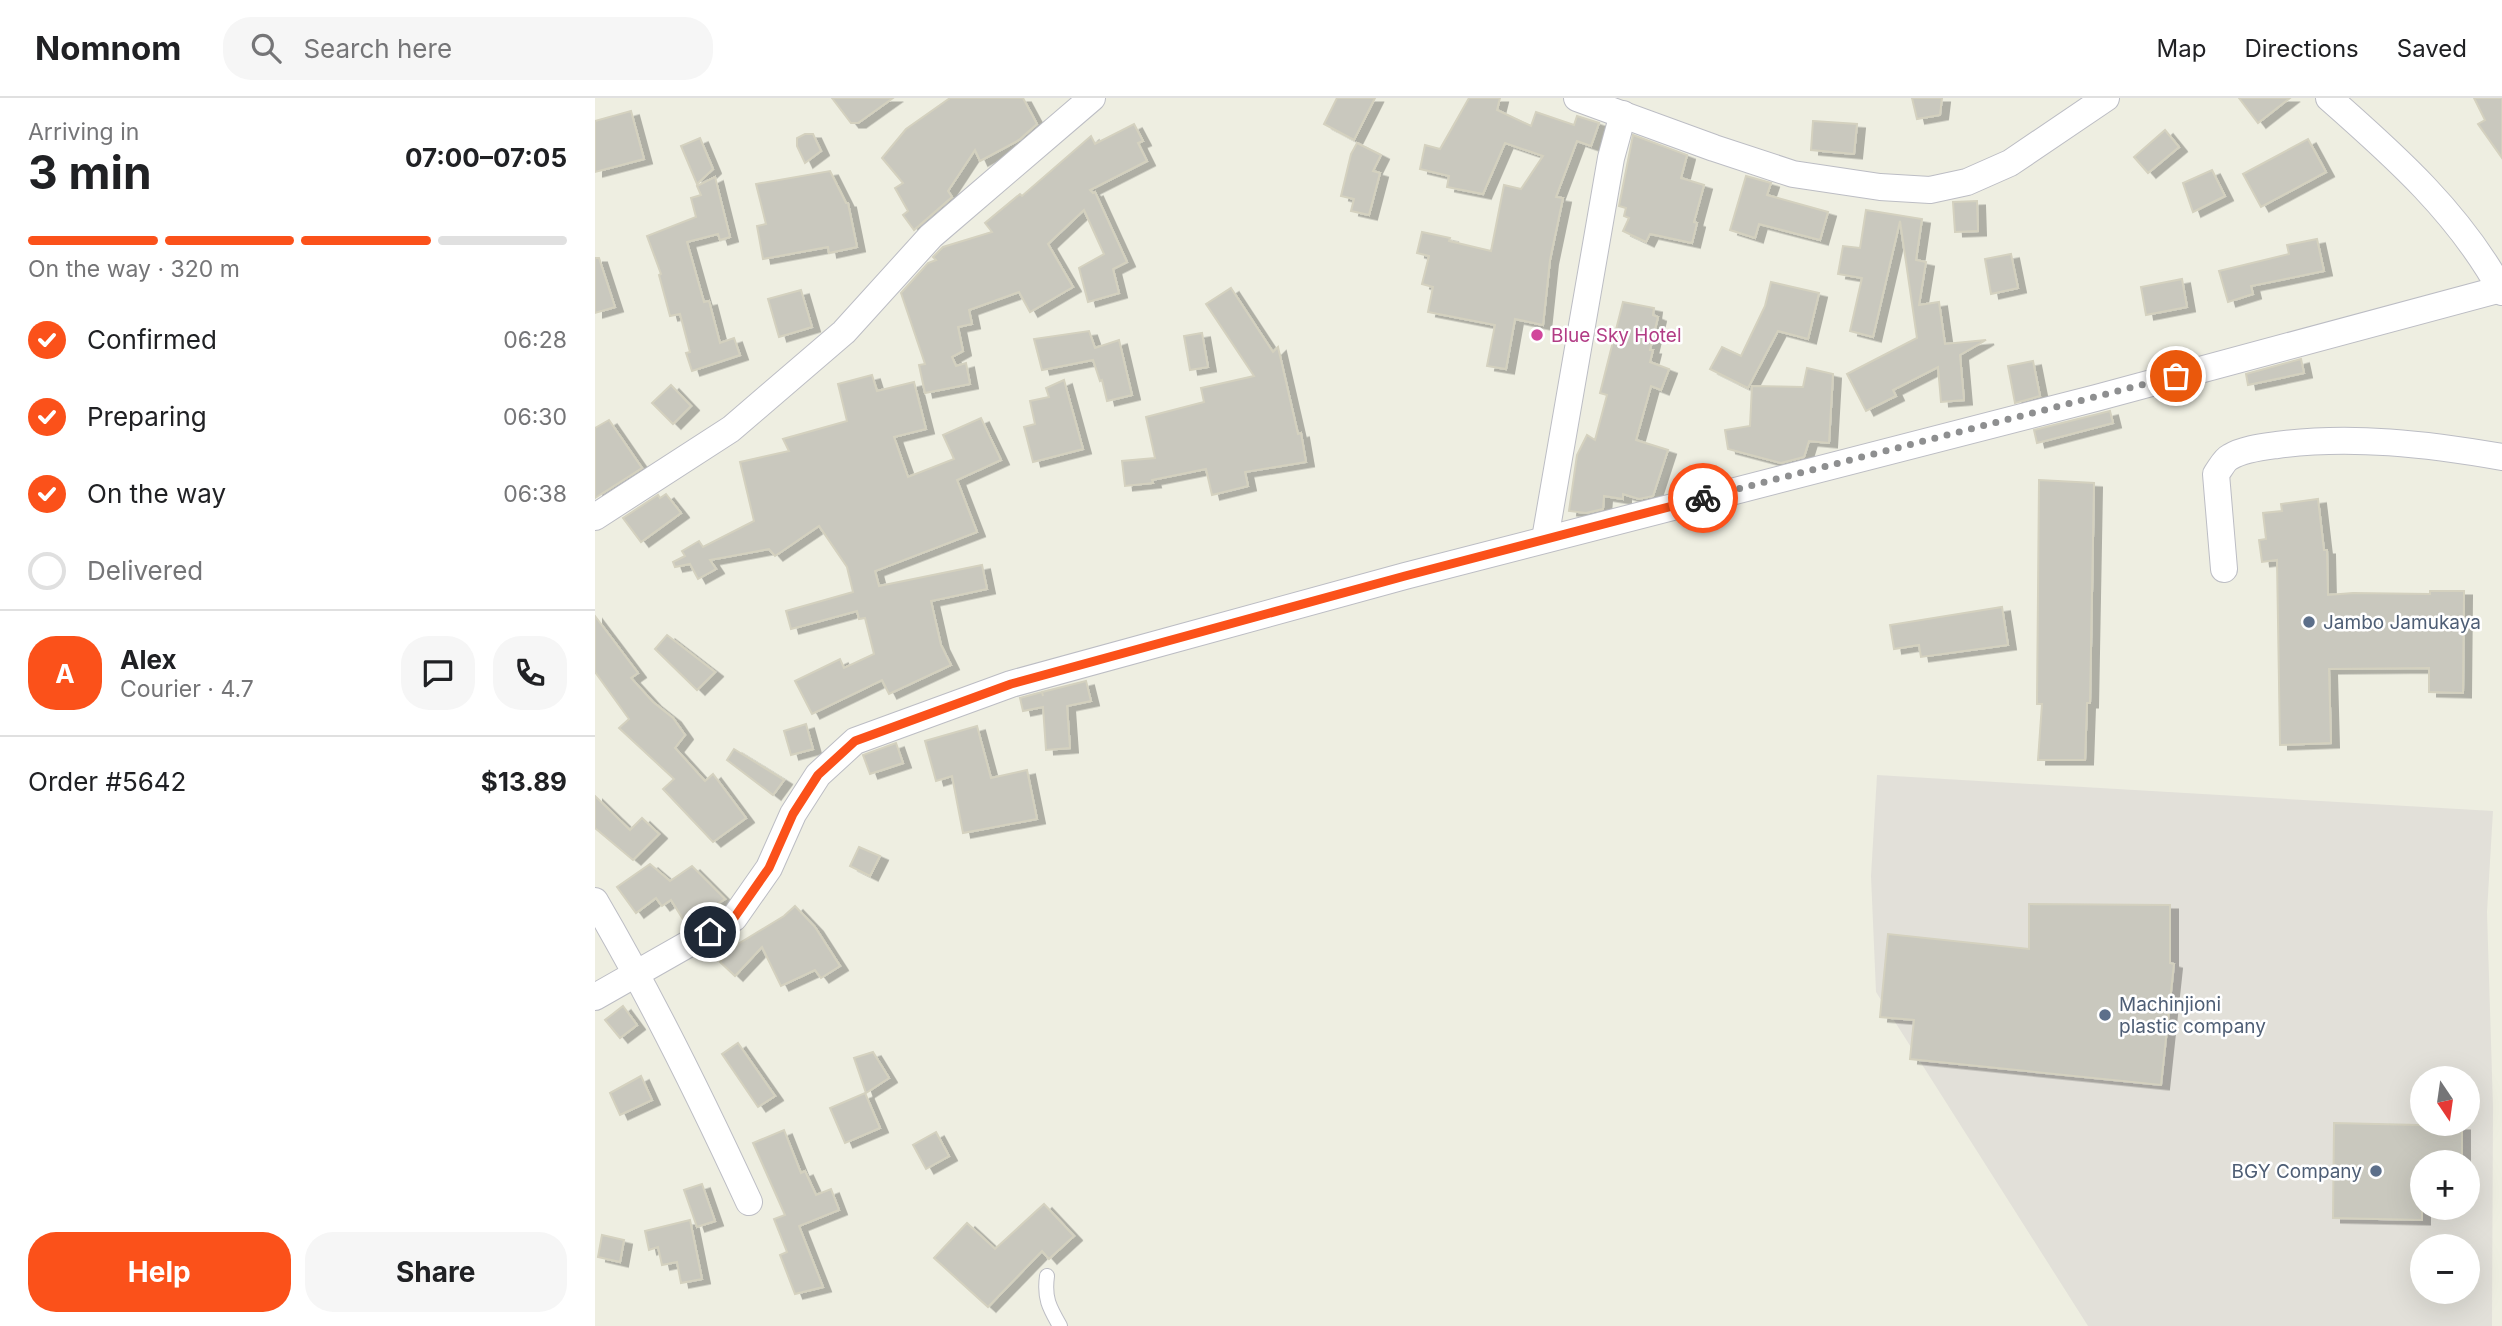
<!DOCTYPE html>
<meta charset="utf-8">
<style>
:root{--surface:#fff;--page:#f6f6f6;--text:#202124;--muted:#757577;--line:#e0e0e0;--accent:#fb511a}
body{margin:0;font-family:Inter,sans-serif;background:var(--page);color:var(--text);height:100vh;display:flex;flex-direction:column;font-size:26px;white-space:nowrap}
*{box-sizing:border-box;margin:0}
p{font-size:23px;color:var(--muted)}
.icon{flex:none;width:38px;height:38px;fill:none;stroke:currentColor;stroke-width:2;stroke-linecap:round;stroke-linejoin:round}
.map{position:relative;flex:1;overflow:hidden}
.sheet{display:flex;flex-direction:column;background:var(--surface);width:595px}
.sheet>*{flex:none}
.needle{width:46px;rotate:167deg}
.tools{position:absolute;left:1815px;top:968px;display:grid;gap:14px}
.tools a{display:grid;place-items:center;width:70px;height:70px;border-radius:50%;background:var(--surface);box-shadow:0 7px 28px #0002;font-size:35px}
.pin{position:absolute;display:grid;place-items:center;width:60px;height:60px;color:#fff;margin:-30px;border:4px solid #fff;border-radius:50%;box-shadow:0 2px 7px #0007}
.courier{position:absolute;display:grid;place-items:center;width:70px;height:70px;margin:-35px;border:5px solid #fb511a;border-radius:50%;background:#fff;color:#222;box-shadow:0 2px 9px #0007}
.overview em{font-style:normal;font-weight:700}
.overview div{display:flex;flex-direction:column-reverse}
.overview{display:flex;align-items:center;justify-content:space-between;height:119px;padding:0 28px}
h1{font-size:46px;font-weight:700;line-height:52px}
.bar{display:grid;grid-template-columns:repeat(4,1fr);gap:10px 7px;align-content:center;height:84px;padding:0 28px}
.bar i{height:9px;border-radius:5px;background:var(--line)}
.bar .selected{background:var(--accent)}
.bar p{grid-column:span 4}
.line{display:flex;align-items:center;gap:18px;padding:0 28px;border-top:2px solid var(--line)}
.line div{flex:1}
.round{display:grid;place-items:center;flex:none;width:74px;height:74px;border-radius:28px;background:var(--page)}
ol{padding:0 28px;list-style:none}
li{display:flex;align-items:center;gap:21px;height:77px}
li p{margin-inline-start:auto}
li .icon{padding:7px;border-radius:50%;background:var(--accent);color:#fff;stroke-width:4}
li:last-child{color:var(--muted)}
li i{width:38px;height:38px;border:4px solid var(--line);border-radius:50%}
.button{display:flex;gap:14px;margin-top:auto;padding:14px 28px}
.button a{flex:1;height:80px;border-radius:28px;background:var(--accent);color:#fff;font-size:28px;font-weight:700;line-height:80px;text-align:center}
.button a+a{background:var(--page);color:var(--text)}
header{display:flex;align-items:center;gap:42px;box-sizing:border-box;height:98px;padding:0 35px;background:var(--surface);border-bottom:2px solid var(--line)}
header strong{font-size:33px}
nav{display:flex;gap:38px;margin-inline-start:auto;font-size:24px}
.search{width:490px;height:63px;background:var(--page);display:flex;align-items:center;gap:18px;box-sizing:border-box;padding:0 24px;border-radius:28px;color:var(--muted);font-size:26px}
main{display:flex;flex:1;min-height:0}
.map>svg:first-child{display:block}
.industrial{fill:#e2e0d9;fill-rule:evenodd}
.building{fill:#c9c8be;stroke:#d4d1bf;stroke-width:2;filter:url(#shadow)}
.lines{fill:none;stroke-linecap:round;stroke-linejoin:round}
.service-casing{stroke:#bcbdc4;stroke-width:16}
.minor-casing{stroke:#bcbdc4;stroke-width:28}
.service{stroke:#fff;stroke-width:14}
.minor{stroke:#fff;stroke-width:26}
.done{stroke:#8e8f90;stroke-width:7;stroke-dasharray:0 12.6}
.route{stroke:#fb511a;stroke-width:9}
.hotel-dot{fill:#d1479c;stroke:#fff;stroke-width:2.5}
.service-dot{fill:#5c6f8a;stroke:#fff;stroke-width:2.5}
.labels{text-anchor:middle;stroke-width:5;stroke-linejoin:round;paint-order:stroke}
.hotel-label{font-size:19px;fill:#b23c85;stroke:#fff;text-anchor:start}
.service-label{font-size:19px;fill:#4e5e75;stroke:#fff;text-anchor:start}
</style>
<header>
<strong>Nomnom</strong>
<div class="search"><svg class="icon" aria-label="search" viewBox="0 0 24 24"><circle cx="10" cy="10" r="6"/><path d="M15 15l6 6"/></svg>Search here</div>
<nav><a>Map</a><a>Directions</a><a>Saved</a></nav>
</header>
<main>
<section class="sheet">
<div class="overview"><div><h1>3 min</h1><p>Arriving in</p></div><em>07:00–07:05</em></div>
<div class="bar"><i class="selected"></i><i class="selected"></i><i class="selected"></i><i></i><p>On the way · 320 m</p></div>
<ol>
<li><svg class="icon" aria-label="check" viewBox="0 0 24 24"><path d="M5 12l5 5 9-10"/></svg>Confirmed<p>06:28</p></li>
<li><svg class="icon" aria-label="check" viewBox="0 0 24 24"><path d="M5 12l5 5 9-10"/></svg>Preparing<p>06:30</p></li>
<li><svg class="icon" aria-label="check" viewBox="0 0 24 24"><path d="M5 12l5 5 9-10"/></svg>On the way<p>06:38</p></li>
<li><i></i>Delivered</li>
</ol>
<div class="line" style="height:126px"><b class="round" style="background:var(--accent);color:#fff">A</b><div><b>Alex</b><p>Courier · 4.7</p></div><a class="round"><svg class="icon" aria-label="chat" viewBox="0 0 24 24"><path d="M4 5h16v11H9l-5 4z"/></svg></a><a class="round"><svg class="icon" aria-label="phone" viewBox="0 0 24 24"><path d="M5 4h4l2 5-3 2q2 4 5 5l2-3 5 2v4C11 20 4 13 5 4z"/></svg></a></div>
<div class="line" style="height:91px"><div>Order #5642</div><b>$13.89</b></div>
<div class="button"><a>Help</a><a>Share</a></div>
</section>
<div class="map">
<svg width="1907" height="1228" viewBox="0 0 1907 1228">
<defs>
<filter id="shadow"><feDropShadow dx="8" dy="4.5" stdDeviation="0" flood-color="#0004"/></filter>
</defs>
<rect width="100%" height="100%" fill="#eeeee1"/>
<path class="industrial" d="M1282,677l616,36 -6,101 6,195 -1,219h-404l-212,-334 -5,-116zM1827,980h45v46h-45zM1827,1064h45v46h-45zM1827,1148h45v46h-45z"/>
<g class="building">
<path d="M237,0h61l-35,25h-7z"/>
<path d="M355,0h73l14,26 -18,16 -39,21 -5,-11 -27,41 4,6 -38,33 -11,-15 5,-4 -13,-23 8,-5 -21,-25 24,-29z"/>
<path d="M742,0h38l-21,42 -30,-16z"/>
<path d="M874,0h31l-3,12 34,16 5,-14 38,13 3,-9 22,7 -8,23 -14,-5 -21,56 7,1 -13,62 -7,65 -28,-6 -9,50 -19,-3 8,-41 -67,-13 5,-25 -11,-3 7,-28 -12,-3 5,-21 28,6 -1,3 42,10 13,-66 17,4 22,-33 -38,-13 -22,51 -36,-7 2,-11 -29,-7 5,-24 15,4z"/>
<path d="M1317,0h30l-2,17 -23,4z"/>
<path d="M1644,0h51l-32,25z"/>
<path d="M1879,0h28v60l-24,-34 7,-4z"/>
<path d="M36,13l13,48 -49,13v-51z"/>
<path d="M1218,23l44,3 -3,30 -43,-4z"/>
<path d="M539,26l9,17 -5,2 9,18 -57,29 3,3 2,-1 32,70 -14,7 6,24 -31,9 -9,-34 25,-14 -20,-44 -36,34 25,43 -43,25 -11,-20 -50,18 3,14 -14,3 5,24 -11,6 4,9 10,-3 4,21 -45,9 -6,-28 6,-1 -24,-71 27,-30 8,-3 -3,-3 10,-10 49,-15 -7,-9 35,-29 2,2 69,-60 4,8z"/>
<path d="M1570,32l14,17 -31,26 -14,-16z"/>
<path d="M210,36h8l8,17 -16,12 -8,-17v-8z"/>
<path d="M1038,37l54,20 -6,23 23,7 -10,37 3,1 -5,20 -42,-9 -4,8 -23,-11 6,-13 -5,-2 2,-8 -7,-2z"/>
<path d="M105,40l13,31 -16,15 -16,-38z"/>
<path d="M1713,41l18,33 -65,35 -18,-33z"/>
<path d="M762,45l24,12 -8,16 7,2 -11,42 -18,-4 3,-12 -13,-3 10,-42z"/>
<path d="M1617,72l13,26 -32,16 -10,-29z"/>
<path d="M235,73l16,32h2l9,44 -28,6 -1,-6 -65,12 -6,-33 9,-2 -10,-40z"/>
<path d="M1151,78l25,7 -4,12 61,17 -8,28 -61,-16 -4,14 -25,-8z"/>
<path d="M120,79l15,60 -10,3 -2,-6 -31,8 17,60 5,-1 11,42 14,-5 6,17 -48,16 -6,-18 4,-1 -10,-38 -10,2 -11,-41 2,-1 -14,-38 49,-19 -5,-19 10,-3 -4,-9z"/>
<path d="M1382,103l1,30 -23,1 -2,-30z"/>
<path d="M1271,112l56,9 -6,41 10,2 -7,43 20,-3 6,42 41,-4 -26,15 4,45 -23,2 -3,-35 -45,23 3,6 -30,15 -19,-37 70,-36 -17,-117 -27,116 -23,-6 12,-53 -24,-4 5,-28 17,2z"/>
<path d="M1722,141l7,32 -73,15 2,8 -25,8 -9,-31 70,-17 -2,-9z"/>
<path d="M1416,156l7,34 -27,6 -6,-35z"/>
<path d="M0,160h4l16,49 -20,6z"/>
<path d="M1587,181l5,28 -41,8 -5,-28z"/>
<path d="M1176,184l48,11 -11,46 -30,-8 -30,57 -38,-19 12,-22 19,9 24,-50z"/>
<path d="M636,190l42,64 5,-5 20,87 3,-1 5,29 -61,10 3,14 -36,9 -6,-26 -54,11 1,3 -28,3 -3,-25 33,-3 -9,-41 58,-15 -3,-14 53,-12 -48,-72z"/>
<path d="M206,192l11,37 -33,10 -11,-38z"/>
<path d="M1028,204l31,6 -1,7 5,2 -8,33h3l-3,12 19,7 -8,21 -10,-4 -15,54 32,10 -15,46 -14,3 -16,-5v5l-19,-3 -1,13 -17,4 -17,-2 8,-56 10,-20 8,5 12,-45 -7,-2z"/>
<path d="M494,233l6,17 24,-8 13,55 -25,6 -5,-21 -2,1 -7,-21 -51,10 -8,-31z"/>
<path d="M607,235l6,34 -18,3 -6,-34z"/>
<path d="M1706,261l3,14 -56,12 -2,-11z"/>
<path d="M1438,263l7,35 -25,7 -7,-37z"/>
<path d="M1212,270l26,6 -4,69 -20,-2 -5,16 -23,6 -53,-14 -3,-19 25,-4 2,-40 51,1z"/>
<path d="M277,277l5,16 37,-9 12,47 -32,8 14,40 46,-18 -11,-24 38,-17 20,42 -44,20 20,52 -102,39 4,15 103,-21 5,24 -56,12 10,44 10,20 -62,29 -7,-14 -70,34 -17,-33 45,-22 4,9 30,-14 -9,-36 -6,1 -2,-8 -66,18 -5,-18 67,-19 -6,-25 -28,-41 -44,30 -6,-7 -59,11 6,9 -18,10 -8,-15 -15,3 -2,-5 12,-6 -3,-5 17,-10 4,6 51,-26 -14,-59 49,-11 -6,-12 64,-18 -9,-37z"/>
<path d="M469,282l19,69 -50,13 -9,-35 11,-3 -5,-23 19,-4 -3,-9z"/>
<path d="M76,287l20,21 -18,18 -21,-21z"/>
<path d="M1515,313l3,12 -76,20 -3,-13z"/>
<path d="M14,322l33,48 -47,30v-70z"/>
<path d="M1444,382l55,3 -4,220h-3l-2,57h-47l4,-56h-5z"/>
<path d="M71,396l15,19 -40,29 -18,-24 35,-23 2,3z"/>
<path d="M1723,401l6,51h3l1,45 25,-2 77,1v-3h34l-1,102 -34,-1v-24l-100,1 2,74 -51,2 -3,-185 -15,2 -3,-22 7,-1 -3,-26 19,-2 -1,-7z"/>
<path d="M1407,509l6,38 -87,12 -2,-12 -25,4 -4,-24z"/>
<path d="M0,518l43,57 -7,5 22,24 20,16 12,17 -10,13 30,33 8,-7 33,44 -33,24 -50,-53 11,-10 -55,-51 10,-9 -34,-47z"/>
<path d="M72,537l48,37 -18,18 -42,-41z"/>
<path d="M491,583l5,20 -24,5 3,42 -24,2 -3,-43 -20,4 -3,-13 22,-6 1,4 -1,-4z"/>
<path d="M211,626l7,25 -22,6 -7,-24z"/>
<path d="M382,628l14,52 36,-8 10,49 -74,14 -11,-57 -16,5 -11,-40z"/>
<path d="M301,645l7,20 -33,11 -7,-19z"/>
<path d="M139,651l50,31 -11,15 -46,-35z"/>
<path d="M0,698l35,34 12,-12 17,16 -26,26 -38,-32z"/>
<path d="M264,749l21,9 -10,20 -20,-10z"/>
<path d="M55,766l20,17 22,-15 33,33 -39,25 -15,-24 -9,6 -6,-8 -20,15 -19,-26z"/>
<path d="M1434,806l141,1v58l4,1 -13,121 -251,-26 4,-39 -34,-3 8,-83 141,15z"/>
<path d="M200,808l20,21 25,39 -19,12 -6,-8 -34,16 -19,-39 -27,29 -15,-14 18,-18 46,-28z"/>
<path d="M28,908l14,19 -17,13 -15,-18z"/>
<path d="M143,945l37,53 -17,11 -36,-53z"/>
<path d="M278,954l16,26 -23,15 -12,-35z"/>
<path d="M46,978l11,24 -32,15 -10,-22z"/>
<path d="M270,995l15,35 -35,15 -15,-35z"/>
<path d="M1739,1025l128,3v36h-40v58l-89,-2z"/>
<path d="M189,1032l17,43 4,-2 11,24 15,-6 8,21 -40,16 24,61 -28,7 -15,-39 7,-3 -13,-33 11,-4 -32,-72z"/>
<path d="M341,1034l13,24 -23,13 -13,-24z"/>
<path d="M107,1086l13,37 -18,6 -13,-37z"/>
<path d="M449,1106l30,32 -25,23 -7,-8 -54,56 -54,-49 33,-35 28,26z"/>
<path d="M95,1122l12,59 -21,4 -4,-21 -15,3 -4,-18 -9,3 -4,-19z"/>
<path d="M7,1137l22,5 -4,22 -22,-5z"/>
</g>
<g class="lines">
<defs>
<path id="service" d="M452,1178c-3,22 2,31 13,50"/>
<g id="minor">
<path d="M982,0l137,50 79,26 87,13 50,3 37,-8 43,-19 96,-65"/>
<path d="M1734,0c66,58 131,116 173,194"/>
<path d="M0,419l136,-88 113,-97 87,-96 161,-138"/>
<path d="M950,441l66,-381 12,-44"/>
<path d="M1629,471l-8,-95c4,-5 8,-14 14,-17 13,-8 32,-10 47,-12 74,-10 151,-1 225,12"/>
<path d="M0,803c58,99 106,197 154,301"/>
<path d="M0,899l139,-79 35,-50 24,-54 25,-39 37,-34 156,-57 394,-108 691,-178 405,-109"/>
</g>
</defs>
<use href="#service" class="service-casing"/>
<use href="#minor" class="minor-casing"/>
<use href="#service" class="service"/>
<use href="#minor" class="minor"/>
</g>
<g class="lines">
<path class="done" d="M1108,400l473,-122"/>
<path class="route" d="M115,834l24,-14 35,-50 24,-54 25,-39 37,-34 156,-57 394,-108 298,-78"/>
</g>
<circle class="hotel-dot" cx="942" cy="237" r="7"/>
<g class="service-dot">
<circle cx="1714" cy="524" r="7"/>
<circle cx="1510" cy="917" r="7"/>
<circle cx="1781" cy="1073" r="7"/>
</g>
<g class="labels">
<g class="hotel-label">
<text x="956" y="244">Blue Sky Hotel</text>
</g>
<g class="service-label">
<text x="1728" y="531">Jambo Jamukaya</text>
<text x="1524" y="913">Machinjioni<tspan x="1524" dy="22">plastic company</tspan></text>
<text x="1767" y="1080" text-anchor="end">BGY Company</text>
</g>
</g>
</svg>
<div class="tools">
<a><svg class="needle" viewBox="-14 -14 28 28"><path d="M0-13l5 13h-10z" fill="#e53935"/><path d="M0 13l5-13h-10z" fill="#757577"/></svg></a>
<a>+</a>
<a>−</a>
</div>
<div class="pin" style="left:1581px;top:278px;background:#ea580c"><svg class="icon" aria-label="bag" viewBox="0 0 24 24"><path d="M5 8h14l-1 12H6zM9 8a3 3 0 0 1 6 0"/></svg></div>
<div class="pin" style="left:115px;top:834px;background:#1f2937"><svg class="icon" aria-label="home" viewBox="0 0 24 24"><path d="M3 11l9-7 9 7M6 9v11h12V9"/></svg></div>
<div class="courier" style="left:1108px;top:400px"><svg class="icon" aria-label="bike" viewBox="0 0 24 24"><circle cx="6" cy="16" r="4"/><circle cx="18" cy="16" r="4"/><path d="M6 16l4-8h5l3 8M10 8l3 8H6M13 5h3"/></svg></div>
</div>
</main>
